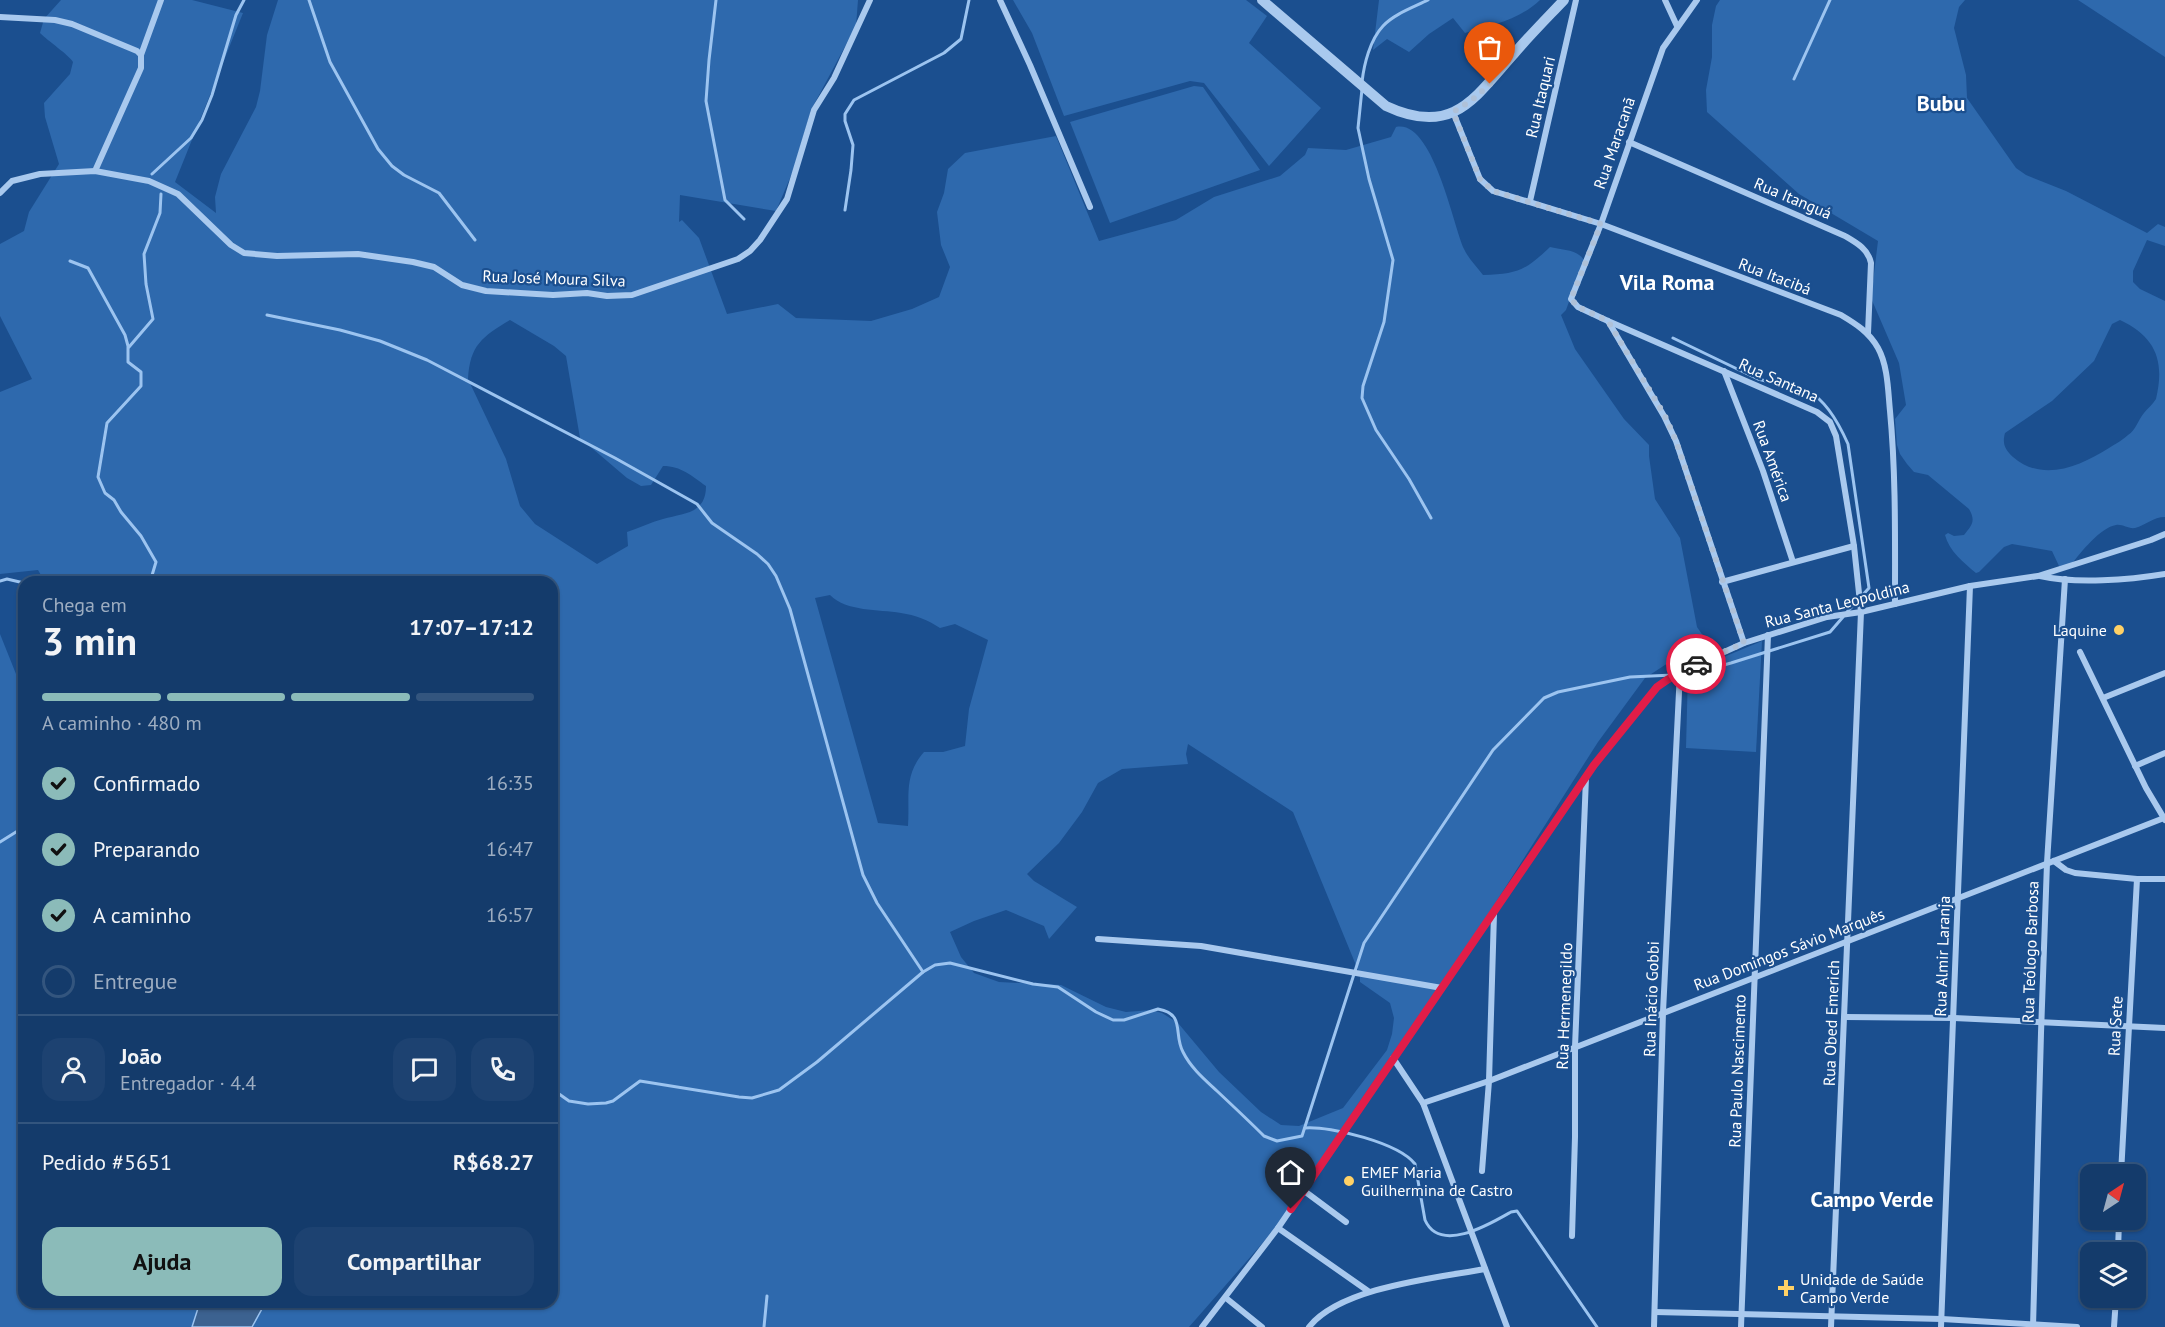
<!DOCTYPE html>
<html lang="pt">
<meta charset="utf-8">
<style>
:root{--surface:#143b6b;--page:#1d4271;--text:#f1f3f6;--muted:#9dadc1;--line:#33557e;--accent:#8bbbb9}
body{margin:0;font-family:"PT Sans",sans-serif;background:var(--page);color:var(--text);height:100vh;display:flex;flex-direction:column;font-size:22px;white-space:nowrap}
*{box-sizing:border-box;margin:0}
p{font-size:20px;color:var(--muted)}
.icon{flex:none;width:33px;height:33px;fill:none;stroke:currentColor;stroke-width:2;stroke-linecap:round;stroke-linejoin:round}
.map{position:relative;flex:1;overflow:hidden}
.sheet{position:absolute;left:18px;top:576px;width:540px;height:732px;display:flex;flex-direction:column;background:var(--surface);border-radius:18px;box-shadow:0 2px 4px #0004,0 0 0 2px var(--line)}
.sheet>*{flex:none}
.needle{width:39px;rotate:36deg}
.buttons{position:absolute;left:2080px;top:1164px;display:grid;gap:12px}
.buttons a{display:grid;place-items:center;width:66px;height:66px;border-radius:12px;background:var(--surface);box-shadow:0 2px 4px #0004,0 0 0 2px var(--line);font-size:30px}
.pin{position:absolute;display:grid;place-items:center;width:51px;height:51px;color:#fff;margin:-62px -26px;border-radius:50% 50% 50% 0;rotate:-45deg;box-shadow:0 0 6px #0007}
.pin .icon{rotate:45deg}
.courier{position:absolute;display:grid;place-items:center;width:60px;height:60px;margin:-30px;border:4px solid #e11d48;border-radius:50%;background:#fff;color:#222;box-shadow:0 2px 8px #0007}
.head em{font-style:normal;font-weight:700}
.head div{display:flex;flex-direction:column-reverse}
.head{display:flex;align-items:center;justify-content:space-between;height:102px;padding:0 24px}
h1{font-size:39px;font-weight:700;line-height:45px}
.bar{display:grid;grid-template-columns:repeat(4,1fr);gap:9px 6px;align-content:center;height:72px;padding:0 24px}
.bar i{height:8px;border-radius:4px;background:var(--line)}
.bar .on{background:var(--accent)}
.bar p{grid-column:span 4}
.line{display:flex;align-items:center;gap:15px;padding:0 24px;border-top:2px solid var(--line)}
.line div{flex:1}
.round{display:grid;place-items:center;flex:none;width:63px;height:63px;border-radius:18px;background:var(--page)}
ol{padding:0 24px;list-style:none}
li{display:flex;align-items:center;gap:18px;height:66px}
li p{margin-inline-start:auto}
li .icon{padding:6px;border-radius:50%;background:var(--accent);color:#111;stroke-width:4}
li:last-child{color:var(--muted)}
li i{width:33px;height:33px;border:3px solid var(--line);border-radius:50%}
.action{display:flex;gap:12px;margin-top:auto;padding:12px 24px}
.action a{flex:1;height:69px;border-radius:18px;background:var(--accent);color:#111;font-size:24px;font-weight:700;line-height:69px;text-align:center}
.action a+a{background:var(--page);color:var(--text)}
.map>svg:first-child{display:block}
.green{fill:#2e69ad;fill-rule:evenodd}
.water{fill:#3c6290;stroke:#9cc4f0;stroke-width:1.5}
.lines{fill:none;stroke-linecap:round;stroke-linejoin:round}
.stream{stroke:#9cc4f0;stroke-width:3}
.minor{stroke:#a9c9ee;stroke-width:6}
.tertiary{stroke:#a9c9ee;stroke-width:10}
.done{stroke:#afc1d8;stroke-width:6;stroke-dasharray:0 10.8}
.route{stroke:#e11d48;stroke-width:8}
.poi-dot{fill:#ffd166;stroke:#1b4f8f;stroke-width:2}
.labels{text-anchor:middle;stroke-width:4.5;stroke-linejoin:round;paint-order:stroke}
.street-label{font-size:16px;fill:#fff;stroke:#1b4f8f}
.poi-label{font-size:16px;fill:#fff;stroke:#1b4f8f;text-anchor:start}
.district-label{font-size:22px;font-weight:bold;fill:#fff;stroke:#1b4f8f}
</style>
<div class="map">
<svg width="2165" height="1327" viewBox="0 0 2165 1327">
<rect width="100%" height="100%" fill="#1b4f8f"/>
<g class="green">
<path d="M61,0h131l51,13 -68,169 41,31 -1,-16 6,-23 35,-67 4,-16 7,-56 11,-35h580l-2,26 -45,84 -18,61 -17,40 -96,-16 -1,27 3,-2 17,18 28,76 51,-10 18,14 75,3 41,-12 27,-12 11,-30 -9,-22 -4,-33 7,-19 4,-24 17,-16 91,-17 43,105 77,-21 38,-23 66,-21 25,-21 3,-7 38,2 45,-13 5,-10c37,-8 57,98 68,122 4,9 13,18 19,26 34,-1 42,-4 67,-28 11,3 27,2 34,13l-18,50 -5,5 14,34 49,70 25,26v11l6,43 25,39 17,89 11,16 -20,7 -43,28 -47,64 -118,185 -122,177 -84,126 -85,97h-937l11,-20 1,-5h288v-720h-507l-7,-12 -38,4v-182l32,-13 -32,-63v-72l24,-13 5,-19 30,-48 -14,-47 -1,-14 26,-29 3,-12c-4,-7 -25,-21 -33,-29l4,-14zM510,320l44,26 12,10 14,82 47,40 14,8 10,-1 12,-19c18,0 29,10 43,20 0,28 -22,27 -43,33 -12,3 -24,9 -36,13l1,14 -31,18 -62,-40 -15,-18 -14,-47 -38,-80c2,-34 14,-42 42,-59zM830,595c17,17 48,14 71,18 14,2 27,7 39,15l15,-4 33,16 -19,69 -4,37 -22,6h-19c-21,24 -14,45 -16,74l-30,-3 -63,-225zM1188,744l105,68 67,163v7l30,21 4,15 -2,16 -5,16 -44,58 -44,18 -18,-1 -20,-13 -42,-40 -41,-49 -16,-10 -11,-3 -25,2 -20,-5 -45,-22 -62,-3 -25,-9 -13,-16 -11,-25 24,-11 32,-11 38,16 5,13 28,-32 -43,-26 -7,-7 32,-31 23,-31 16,-29 24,-14 66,-5 -2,-10z"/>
<path d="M1013,0h233l21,16 -18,27 72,65 -52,58 -65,-83 -14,-2 -126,35 -32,-83z"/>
<path d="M1379,0h161c-21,20 -48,25 -75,33l-12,-15 -24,16 -20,18 -22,-13 -14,11z"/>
<path d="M1720,0h245l-6,7 -5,21 12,47 1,23 49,70 10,7 40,16 81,42 11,-9 7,3v19l-18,-6 -14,31v11l7,7 25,12v216c-12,0 -19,8 -30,11 -7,1 -12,-4 -19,-3 -15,2 -36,28 -45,40l-12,1 -7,-15 -40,-7 -8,3 -25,25 -3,1c-12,-10 -27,-22 -31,-38l3,-2 6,3 10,-1c8,-10 12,-14 5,-26l-41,-34 -14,-3 -7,-8 -7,-10 -3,-9 -2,-26 11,-14 -7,-42 -28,-65 7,-57 -79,-47 -92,-82 -1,-22 6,-33v-32l4,-19zM2120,320c36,17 45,41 36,79 -3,5 -9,10 -12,14 -6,7 -8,17 -16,22 -5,5 -13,9 -19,13 -29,18 -66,35 -96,9 -8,-8 -11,-13 -8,-24l47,-32 42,-40 18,-37z"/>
<path d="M2078,0h87v57z"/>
<path d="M1194,86l9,1 57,83 -150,53 -40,-101z"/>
<path d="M0,634l24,60v608h176l-8,25h-192z"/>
<path d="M1762,641l-6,111 -70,-4 2,-76z"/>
</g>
<path class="water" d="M200,1302h64l-1,5 -11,20h-60z"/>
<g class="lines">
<g class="stream">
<path d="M309,0l21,62 48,87 14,17 12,9 35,18 36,47"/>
<path d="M716,0l-7,60 -3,41 19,99 19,19"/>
<path d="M1794,79l36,-79"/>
<path d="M1362,82c2,-18 8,-42 21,-56 11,-12 31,-19 45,-26"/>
<path d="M1362,89l-4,39 11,51 24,81 -9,62 -21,64 -1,12 14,32 33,49 22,39"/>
<path d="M152,174l39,-36 11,-18 10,-25 24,-80 8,-15"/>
<path d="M845,210l6,-40 2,-25 -8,-24v-7l9,-14 90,-47 17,-14 8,-39"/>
<path d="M70,261l18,7 37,67 3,11v16l13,10v14l-34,37 -9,54 7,16 9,7 7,12 20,24 15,26 -6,20"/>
<path d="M267,315l73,15 40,11 47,19 188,98 82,46 15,19 45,31 11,10 8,12 14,33 73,266 14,28 46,69"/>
<path d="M1673,338l85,41 51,13c18,9 31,34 39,52l21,144 -22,24"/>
<path d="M129,347l24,-28 -7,-35 -2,-30 16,-41 1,-19"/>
<path d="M0,581l7,-2 17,4"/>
<path d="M1680,675l11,-1 40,-11 99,-31 13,-15"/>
<path d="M0,842l24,-15"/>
<path d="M552,1089l17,12 19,3 18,-1 7,-2 27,-20 99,16 13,1 27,-8 38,-28 106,-90 12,-7 15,-2 83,21 25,3 38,25 17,8h11l34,-11c28,5 15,25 25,43 8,16 21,27 34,39 16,15 32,30 47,45l13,5 25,-5 62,-193 129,-193 51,-52 14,-6 72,-15 43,-2"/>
<path d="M1305,1128c26,-2 94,15 110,36l10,56c15,34 65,4 86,-8l6,-1 80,116"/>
<path d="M764,1327l3,-31"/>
</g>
<g class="minor">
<path d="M1000,0l30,65 60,142"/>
<path d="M1665,0l12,26"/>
<path d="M1697,0l-34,48 -62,176 -30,75 7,8 30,14 209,91 13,10 6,14 18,110 7,66 -30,715"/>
<path d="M0,17l55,3 17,4 65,27 4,4v13l-46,103"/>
<path d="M141,55l20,-55"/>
<path d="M1453,112l27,67 13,12 108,33 240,91c15,9 28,17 37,33 10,18 10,43 12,63 6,64 5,129 5,193"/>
<path d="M1629,142l216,94c12,7 23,13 26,27l-3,70"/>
<path d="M0,193l12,-12 28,-7 55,-3 54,10 29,13 53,51 13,8 33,3 81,-2 55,8 21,5 28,18 24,6 67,4 34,-2 20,3 25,-1 106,-36 12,-8 10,-11 27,-41 27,-89 20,-32 36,-78"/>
<path d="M1530,201l46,-201"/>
<path d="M1608,321l56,95 12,25 68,202"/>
<path d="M1724,371l39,100 30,91"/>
<path d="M2040,576c36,8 89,4 125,-2"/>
<path d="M1722,582l132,-36"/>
<path d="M2080,652l66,136 19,32"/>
<path d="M2103,698l62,-25"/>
<path d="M2135,766l30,-13"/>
<path d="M2054,861l12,9 9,3 62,6h28"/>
<path d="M1098,939l103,7 241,42"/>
<path d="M1845,1017l109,1 211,10"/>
<path d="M1393,1058l30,45 84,224"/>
<path d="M1423,1103l66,-22 675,-263"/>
<path d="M1482,1171l7,-90 5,-167"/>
<path d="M2121,1174l16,-295"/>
<path d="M1303,1190l43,32"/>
<path d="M1278,1228l90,63"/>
<path d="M1572,1236l3,-99v-90l11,-269"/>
<path d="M2118,1252l1,-32"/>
<path d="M1226,1298l36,29"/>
<path d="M1655,1312l287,7 135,8"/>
<path d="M1202,1327l76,-99 316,-463 63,-78 23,-15 64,-29 83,-26 34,-5 109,-26 68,-10 113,-36 14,-6"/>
<path d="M1309,1327c32,-40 127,-49 176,-58"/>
<path d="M1654,1327l9,-315 17,-340"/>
<path d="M1741,1327l27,-692"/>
<path d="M1941,1327l29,-741"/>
<path d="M2033,1327l8,-294 6,-170 18,-284"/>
<path d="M2114,1327l2,-29"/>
</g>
<path class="tertiary" d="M1262,0l124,106c66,31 88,-7 127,-51 16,-19 34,-37 51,-55"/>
</g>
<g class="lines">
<path class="done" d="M1490,84l-18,16 -19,12 27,67 13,12 108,33 -30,75 7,8 30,14 57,95 11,25 68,202 -48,21"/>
<path class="route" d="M1291,1209l303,-444 63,-78 10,-7 29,-16"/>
</g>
<g class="poi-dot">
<circle cx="2119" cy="630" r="6"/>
<circle cx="1349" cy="1181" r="6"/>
<path d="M1783 1279h6v6h6v6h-6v6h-6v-6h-6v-6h6z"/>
</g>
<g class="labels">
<g class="street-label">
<text transform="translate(1540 97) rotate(-77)" y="6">Rua Itaquari</text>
<text transform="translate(1614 143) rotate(-71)" y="6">Rua Maracanã</text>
<text transform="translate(1793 198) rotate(23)" y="6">Rua Itanguá</text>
<text transform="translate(1775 276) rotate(21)" y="6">Rua Itacibá</text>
<text transform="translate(554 278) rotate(2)" y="6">Rua José Moura Silva</text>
<text transform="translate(1779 380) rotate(24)" y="6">Rua Santana</text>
<text transform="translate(1773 461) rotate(70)" y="6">Rua América</text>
<text transform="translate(1837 604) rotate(-14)" y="6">Rua Santa Leopoldina</text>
<text transform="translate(1789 949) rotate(-21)" y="6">Rua Domingos Sávio Marquês</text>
<text transform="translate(2030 952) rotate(-88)" y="6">Rua Teólogo Barbosa</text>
<text transform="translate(1942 956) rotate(-88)" y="6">Rua Almir Laranja</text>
<text transform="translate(1651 999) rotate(-88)" y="6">Rua Inácio Gobbi</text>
<text transform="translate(1564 1006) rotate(-88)" y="6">Rua Hermenegildo</text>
<text transform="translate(1831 1023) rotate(-88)" y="6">Rua Obed Emerich</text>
<text transform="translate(2115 1026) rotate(-87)" y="6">Rua Sete</text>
<text transform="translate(1737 1071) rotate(-88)" y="6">Rua Paulo Nascimento</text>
</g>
<g class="poi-label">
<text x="2107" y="636" text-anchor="end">Laquine</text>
<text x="1361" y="1178">EMEF Maria<tspan x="1361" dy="18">Guilhermina de Castro</tspan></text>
<text x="1800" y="1285">Unidade de Saúde<tspan x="1800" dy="18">Campo Verde</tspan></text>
</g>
<g class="district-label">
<text x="1941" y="111">Bubu</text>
<text x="1667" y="290">Vila Roma</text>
<text x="1872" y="1207">Campo Verde</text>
</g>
</g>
</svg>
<div class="buttons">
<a><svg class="needle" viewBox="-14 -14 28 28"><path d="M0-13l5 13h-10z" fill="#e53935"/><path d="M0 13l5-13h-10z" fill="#9dadc1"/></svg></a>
<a><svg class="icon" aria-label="layers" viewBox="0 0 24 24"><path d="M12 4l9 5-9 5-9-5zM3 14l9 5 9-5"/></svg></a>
</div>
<div class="pin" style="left:1490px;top:84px;background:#ea580c"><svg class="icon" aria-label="bag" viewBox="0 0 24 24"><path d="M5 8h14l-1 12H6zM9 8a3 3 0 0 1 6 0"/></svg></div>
<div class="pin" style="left:1291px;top:1209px;background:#1f2937"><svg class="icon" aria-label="home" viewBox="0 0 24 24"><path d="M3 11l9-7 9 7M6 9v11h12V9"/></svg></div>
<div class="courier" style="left:1696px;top:664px"><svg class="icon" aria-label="car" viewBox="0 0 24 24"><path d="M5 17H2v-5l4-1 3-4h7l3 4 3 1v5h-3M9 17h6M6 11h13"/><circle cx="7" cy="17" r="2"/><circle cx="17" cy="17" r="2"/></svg></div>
<section class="sheet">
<div class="head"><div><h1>3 min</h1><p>Chega em</p></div><em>17:07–17:12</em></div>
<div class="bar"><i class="on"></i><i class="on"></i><i class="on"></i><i></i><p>A caminho · 480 m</p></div>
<ol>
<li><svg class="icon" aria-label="check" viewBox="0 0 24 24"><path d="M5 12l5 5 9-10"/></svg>Confirmado<p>16:35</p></li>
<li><svg class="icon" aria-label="check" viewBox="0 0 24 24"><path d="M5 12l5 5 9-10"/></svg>Preparando<p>16:47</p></li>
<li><svg class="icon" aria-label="check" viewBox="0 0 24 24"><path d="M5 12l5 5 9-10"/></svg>A caminho<p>16:57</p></li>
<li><i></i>Entregue</li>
</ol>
<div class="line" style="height:108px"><a class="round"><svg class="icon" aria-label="person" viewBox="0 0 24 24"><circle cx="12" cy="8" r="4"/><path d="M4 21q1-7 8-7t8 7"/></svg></a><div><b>João</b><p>Entregador · 4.4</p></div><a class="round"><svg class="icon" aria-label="chat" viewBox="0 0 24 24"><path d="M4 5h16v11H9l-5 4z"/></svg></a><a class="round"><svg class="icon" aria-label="phone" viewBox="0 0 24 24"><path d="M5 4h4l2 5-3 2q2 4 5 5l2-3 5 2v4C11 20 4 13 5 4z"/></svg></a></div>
<div class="line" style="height:78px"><div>Pedido #5651</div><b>R$68.27</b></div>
<div class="action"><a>Ajuda</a><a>Compartilhar</a></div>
</section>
</div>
